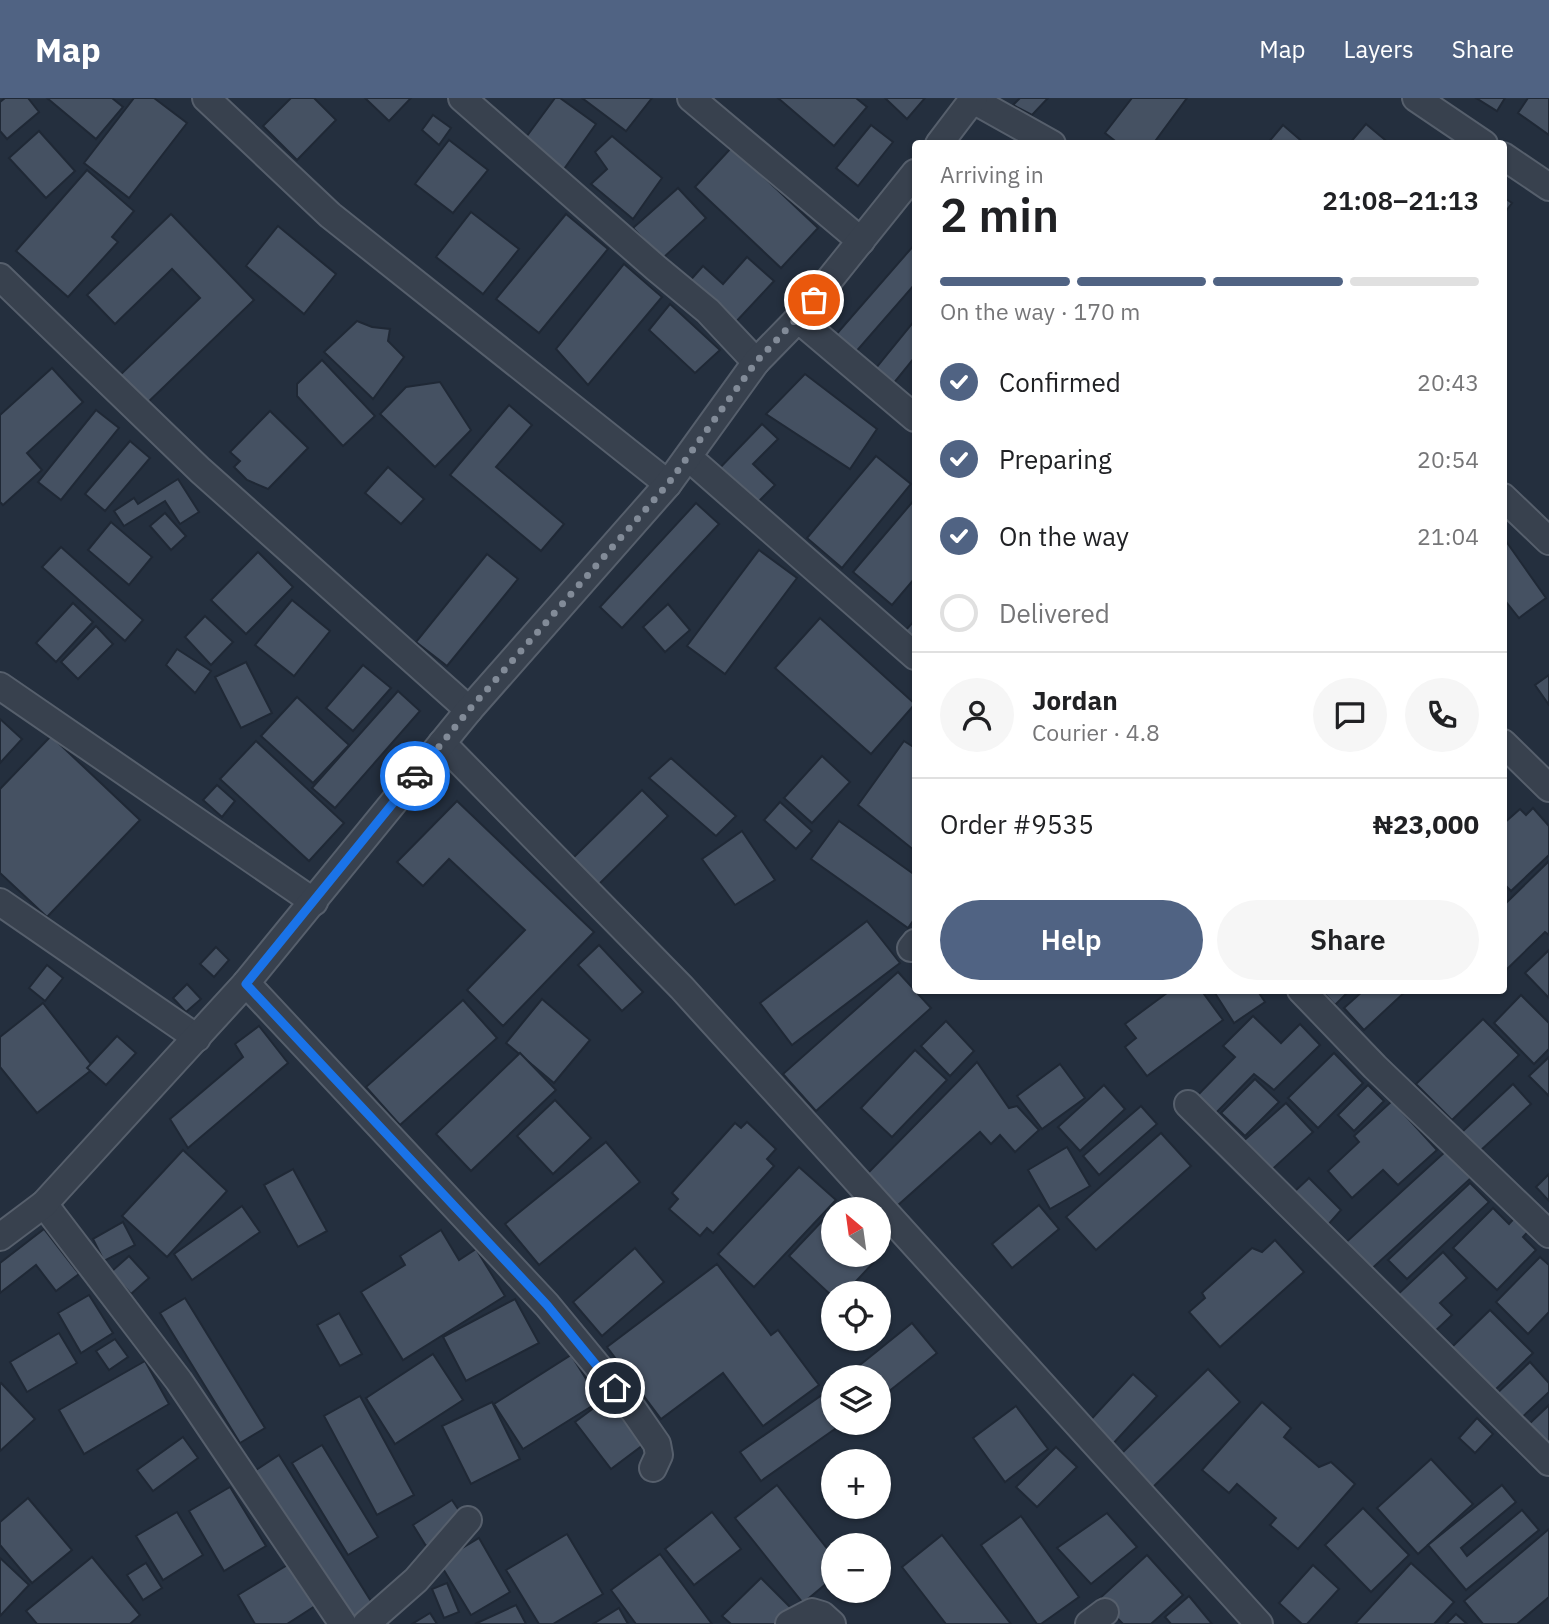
<!DOCTYPE html>
<meta charset="utf-8">
<style>
:root{--surface:#fff;--page:#f6f6f6;--text:#202124;--muted:#757577;--line:#e0e0e0;--accent:#506383}
body{margin:0;font-family:"IBM Plex Sans",sans-serif;background:var(--page);color:var(--text);height:100vh;display:flex;flex-direction:column;font-size:26px;white-space:nowrap}
*{box-sizing:border-box;margin:0}
p{font-size:23px;color:var(--muted)}
.icon{flex:none;width:38px;height:38px;fill:none;stroke:currentColor;stroke-width:2;stroke-linecap:round;stroke-linejoin:round}
.map{position:relative;flex:1;overflow:hidden}
.side{position:absolute;left:912px;top:42px;width:595px;height:854px;display:flex;flex-direction:column;background:var(--surface);border-radius:7px;box-shadow:0 2px 5px #0004}
.side>*{flex:none}
.needle{width:46px;rotate:331deg}
.fabs{position:absolute;left:821px;top:1099px;display:grid;gap:14px}
.fabs a{display:grid;place-items:center;width:70px;height:70px;border-radius:50%;background:var(--surface);box-shadow:0 2px 5px #0004;font-size:35px}
.pin{position:absolute;display:grid;place-items:center;width:60px;height:60px;color:#fff;margin:-30px;border:4px solid #fff;border-radius:50%;box-shadow:0 2px 7px #0007}
.courier{position:absolute;display:grid;place-items:center;width:70px;height:70px;margin:-35px;border:5px solid #1a73e8;border-radius:50%;background:#fff;color:#222;box-shadow:0 2px 9px #0007}
.summary em{font-style:normal;font-weight:600}
.summary div{display:flex;flex-direction:column-reverse}
.summary{display:flex;align-items:center;justify-content:space-between;height:119px;padding:0 28px}
h1{font-size:46px;font-weight:600;line-height:52px}
.bar{display:grid;grid-template-columns:repeat(4,1fr);gap:10px 7px;align-content:center;height:84px;padding:0 28px}
.bar i{height:9px;border-radius:5px;background:var(--line)}
.bar .on{background:var(--accent)}
.bar p{grid-column:span 4}
.line{display:flex;align-items:center;gap:18px;padding:0 28px;border-top:2px solid var(--line)}
.line div{flex:1}
.round{display:grid;place-items:center;flex:none;width:74px;height:74px;border-radius:37px;background:var(--page)}
ol{padding:0 28px;list-style:none}
li{display:flex;align-items:center;gap:21px;height:77px}
li p{margin-inline-start:auto}
li .icon{padding:7px;border-radius:50%;background:var(--accent);color:#fff;stroke-width:4}
li:last-child{color:var(--muted)}
li i{width:38px;height:38px;border:4px solid var(--line);border-radius:50%}
.primary-button{display:flex;gap:14px;margin-top:auto;padding:14px 28px}
.primary-button a{flex:1;height:80px;border-radius:42px;background:var(--accent);color:#fff;font-size:28px;font-weight:600;line-height:80px;text-align:center}
.primary-button a+a{background:var(--page);color:var(--text)}
header{display:flex;align-items:center;gap:42px;box-sizing:border-box;height:98px;padding:0 35px;background:var(--accent);color:#fff}
header strong{font-size:33px}
nav{display:flex;gap:38px;margin-inline-start:auto;font-size:24px}
.map>svg:first-child{display:block}
.building{fill:#455162;stroke:#1f2835;stroke-width:2}
.lines{fill:none;stroke-linecap:round;stroke-linejoin:round}
.street-casing{stroke:#565f6c;stroke-width:30}
.street{stroke:#38414e;stroke-width:26}
.done{stroke:#828b98;stroke-width:7;stroke-dasharray:0 12.6}
.route{stroke:#1a73e8;stroke-width:9}
</style>
<header>
<strong>Map</strong>
<nav><a>Map</a><a>Layers</a><a>Share</a></nav>
</header>
<div class="map">
<svg width="1549" height="1526" viewBox="0 0 1549 1526">
<rect width="100%" height="100%" fill="#242f3e"/>
<g class="building">
<path d="M5,0h23l11,14 -32,27 -7,-8v-29z"/>
<path d="M47,0h65l11,9 -27,32z"/>
<path d="M134,0h20l33,25 -58,75 -45,-35z"/>
<path d="M291,0h23l22,22 -39,40 -34,-34z"/>
<path d="M365,0h46l-22,23z"/>
<path d="M555,0h5l36,26 -32,45 -40,-29z"/>
<path d="M582,0h70l-26,33z"/>
<path d="M778,0h78l11,9 -33,39z"/>
<path d="M885,0h40l-18,21z"/>
<path d="M1020,0h28l-16,17 -19,-10z"/>
<path d="M1132,0h55l-34,46h-34l-14,-11z"/>
<path d="M1476,0h29l-8,13z"/>
<path d="M1528,0h21v37l-31,-22z"/>
<path d="M433,17l18,13 -12,17 -17,-15z"/>
<path d="M1366,26l24,20h-41z"/>
<path d="M871,27l22,17 -35,44 -22,-18z"/>
<path d="M1283,27l22,19h-38z"/>
<path d="M39,33l36,40 -29,27 -37,-40z"/>
<path d="M612,38l50,42 -29,41 -42,-35 16,-15 -12,-17z"/>
<path d="M449,42l39,30 -35,43 -38,-29z"/>
<path d="M732,49l86,81 -37,40 -86,-81z"/>
<path d="M87,72l47,41 -22,26 6,5 -50,55 -52,-46z"/>
<path d="M678,90l28,30 -44,41 -29,-31z"/>
<path d="M1503,99l9,6 -9,12z"/>
<path d="M471,114l48,37 -36,45 -47,-37z"/>
<path d="M171,116l83,86 -111,107 -27,-28 84,-81 -28,-29 -57,55 -28,-29z"/>
<path d="M566,116l42,35 -69,84 -43,-34z"/>
<path d="M278,128l58,48 -32,40 -58,-48z"/>
<path d="M915,146v40l-61,70 -20,-17z"/>
<path d="M747,159l27,24 -42,45 -45,-42 16,-18 20,18z"/>
<path d="M624,166l38,33 -74,88 -32,-36z"/>
<path d="M670,206l50,46 -25,23 -46,-43z"/>
<path d="M915,222v37l-26,32 -18,-15z"/>
<path d="M357,223l15,6 18,2 -2,12 16,16 -31,42 -49,-47z"/>
<path d="M322,262l53,56 -32,30 -46,-50v-12z"/>
<path d="M52,270l31,34 -56,51 15,17 -39,35 -3,-3v-87z"/>
<path d="M805,276l72,55 -27,40 -84,-55z"/>
<path d="M440,284l31,48 -36,37 -55,-53 26,-27z"/>
<path d="M509,307l23,20 -36,42 68,57 -23,27 -91,-76z"/>
<path d="M96,312l23,18 -58,72 -23,-18z"/>
<path d="M270,313l38,37 -40,41 -21,-9 -13,-13 6,-6 -10,-9z"/>
<path d="M762,326l16,15 -25,25 22,21 -23,23 -37,-35z"/>
<path d="M130,343l20,17 -45,53 -20,-17z"/>
<path d="M876,358l35,28 -69,84 -35,-30z"/>
<path d="M388,369l36,32 -23,25 -36,-31z"/>
<path d="M178,381l21,33 -19,12 -15,-23 -41,25 -10,-15 20,-13 4,6z"/>
<path d="M915,401v79l-23,27 -39,-33z"/>
<path d="M696,405l23,21 -97,104 -22,-21z"/>
<path d="M165,415l21,23 -15,14 -21,-24z"/>
<path d="M111,424l41,35 -23,28 -41,-35z"/>
<path d="M1503,439l43,61 -27,20 -16,-20z"/>
<path d="M61,449l82,73 -18,21 -83,-74z"/>
<path d="M759,452l38,28 -72,96 -38,-28z"/>
<path d="M258,454l35,35 -47,47 -35,-34z"/>
<path d="M487,456l31,25 -71,87 -31,-24z"/>
<path d="M292,502l38,31 -36,45 -39,-31z"/>
<path d="M73,505l20,19 -37,40 -20,-19z"/>
<path d="M668,506l22,26 -25,22 -22,-25z"/>
<path d="M205,518l28,26 -22,23 -26,-28z"/>
<path d="M820,520l95,86 -44,50 -96,-86z"/>
<path d="M915,522v20l-10,-9z"/>
<path d="M96,528l17,18 -35,35 -17,-17z"/>
<path d="M177,551l34,22 -16,22 -29,-28z"/>
<path d="M246,564l26,51 -31,15 -26,-51z"/>
<path d="M363,567l28,23 -38,43 -27,-23z"/>
<path d="M1549,577v30l-14,-20z"/>
<path d="M398,593l22,20 -85,97 -23,-20z"/>
<path d="M297,599l52,48 -36,38 -52,-47z"/>
<path d="M0,621l22,20 -22,24z"/>
<path d="M51,638l89,84 -93,97 -47,-44v-84z"/>
<path d="M256,643l88,82 -35,38 -89,-82z"/>
<path d="M904,643l11,7v103l-57,-46z"/>
<path d="M822,658l28,26 -38,41 -28,-25z"/>
<path d="M671,660l65,58 -20,20 -67,-58z"/>
<path d="M217,687l18,16 -13,16 -19,-17z"/>
<path d="M642,692l26,26 -71,70 -26,-26z"/>
<path d="M457,703l137,131 -91,94 -36,-36 58,-60 -76,-71 -26,27 -26,-24z"/>
<path d="M780,704l32,29 -16,18 -32,-29z"/>
<path d="M1533,710l16,18v29l-38,36 -8,-8v-59l17,-15 6,6z"/>
<path d="M839,723l76,54v43l-7,10 -97,-69z"/>
<path d="M742,733l33,49 -40,25 -33,-46z"/>
<path d="M1549,763v74l-4,-3 -40,39 -2,-3v-62z"/>
<path d="M867,823l33,42 -108,82 -32,-42z"/>
<path d="M599,847l44,47 -21,19 -44,-46z"/>
<path d="M216,849l13,13 -15,17 -14,-13z"/>
<path d="M1549,852v48l-24,-25z"/>
<path d="M47,867l16,13 -18,23 -16,-13z"/>
<path d="M898,874l33,36 -115,103 -33,-37z"/>
<path d="M187,886l14,15 -15,13 -13,-14z"/>
<path d="M1171,892h30l22,30 -76,56 -22,-29 11,-9 -11,-14z"/>
<path d="M1213,892h44l8,12 -31,21z"/>
<path d="M1321,892h29l-15,15z"/>
<path d="M1364,892h43l-43,40 -20,-22z"/>
<path d="M1521,897l28,28v26l-15,15 -40,-41z"/>
<path d="M542,901l48,41 -36,43 -48,-40z"/>
<path d="M463,902l34,38 -97,87 -34,-38z"/>
<path d="M43,905l51,65 -57,45 -37,-46v-30z"/>
<path d="M1253,918l28,27 19,-19 20,21 -46,45 -20,-16 -43,44 -18,-18 42,-43 -12,-11z"/>
<path d="M1483,921l36,36 -67,65 -36,-36z"/>
<path d="M946,923l28,30 -24,25 -29,-30z"/>
<path d="M259,928l29,37 -100,85 -18,-29 73,-62 -8,-13z"/>
<path d="M117,938l19,17 -30,32 -19,-17z"/>
<path d="M915,952l32,30 -55,57 -31,-29z"/>
<path d="M520,955l36,37 -85,81 -35,-37z"/>
<path d="M1334,955l29,30 -45,45 -30,-30z"/>
<path d="M1549,959v39l-20,-20z"/>
<path d="M977,964l32,46 8,-2 22,24 -24,22 -15,-17 -9,9 -11,-12 -83,74 -29,-33z"/>
<path d="M1060,966l25,34 -43,31 -25,-33z"/>
<path d="M1255,981l24,23 -34,34 -24,-23z"/>
<path d="M1513,986l18,20 -51,47 -18,-19z"/>
<path d="M1104,987l21,24 -45,42 -22,-24z"/>
<path d="M1368,987l16,16 -30,30 -16,-16z"/>
<path d="M555,1002l36,38 -38,36 -36,-38z"/>
<path d="M1392,1003l45,49 -39,35 -15,-15 -31,28 -24,-27 31,-29 -5,-6z"/>
<path d="M1286,1005l27,29 -46,42 -27,-30z"/>
<path d="M1141,1008l16,18 -58,51 -16,-19z"/>
<path d="M747,1024l29,27 -9,10 7,7 -61,67 -6,-5 -7,8 -31,-27 9,-10 -6,-6 63,-70 6,5z"/>
<path d="M1161,1035l30,33 -95,84 -30,-33z"/>
<path d="M606,1044l34,40 -101,83 -34,-41z"/>
<path d="M1067,1049l23,39 -40,23 -22,-39z"/>
<path d="M183,1052l44,41 -60,66 -45,-41z"/>
<path d="M1446,1053l25,27 -104,95 -25,-27z"/>
<path d="M799,1069l37,33 -82,87 -36,-33z"/>
<path d="M293,1071l34,62 -29,16 -34,-62z"/>
<path d="M1549,1076v27l-13,-14z"/>
<path d="M1309,1080l32,32 -14,16 -34,-33z"/>
<path d="M1470,1085l19,19 -82,77 -19,-19z"/>
<path d="M1039,1107l20,24 -47,39 -20,-24z"/>
<path d="M242,1108l18,26 -68,48 -18,-26z"/>
<path d="M1493,1110l16,16 10,-11 14,13 -10,11 13,13 -39,40 -44,-42z"/>
<path d="M826,1119l7,6v32h33l8,7 -29,31h-12v4l-44,-41z"/>
<path d="M123,1124l12,23 -31,16 -11,-22z"/>
<path d="M44,1131l35,45 -23,17 -20,-26 -36,28v-30z"/>
<path d="M441,1132l18,30 17,-11 29,47 -102,64 -42,-68 44,-27 -5,-9z"/>
<path d="M1275,1142l29,32 -84,75 -31,-35 16,-14 -3,-5 50,-45 10,4z"/>
<path d="M635,1150l29,34 -62,54 -29,-34z"/>
<path d="M1443,1154l24,26 -27,25 12,12 -22,21 -36,-38z"/>
<path d="M129,1158l20,22 -18,16 -20,-22z"/>
<path d="M1540,1159l9,8v47l-21,22 -32,-32z"/>
<path d="M717,1166l54,71 7,-5 41,55 -56,41 -40,-53 -62,46 -54,-72z"/>
<path d="M89,1197l24,38 -32,20 -23,-40z"/>
<path d="M185,1200l80,130 -25,15 -80,-130z"/>
<path d="M515,1201l24,44 -73,38 -23,-44z"/>
<path d="M1490,1212l43,43 -38,37 -43,-43z"/>
<path d="M339,1215l23,41 -22,12 -23,-41z"/>
<path d="M912,1225l25,30 -59,47v-23h-33z"/>
<path d="M59,1235l18,30 -50,29 -17,-30z"/>
<path d="M115,1241l13,18 -19,13 -13,-19z"/>
<path d="M433,1256l30,46 -68,44 -29,-46z"/>
<path d="M571,1257l29,46 -77,48 -29,-45z"/>
<path d="M145,1263l24,43 -85,50 -25,-44z"/>
<path d="M1530,1264l19,21v9l-33,31 -24,-25z"/>
<path d="M1208,1271l32,33 -88,86 -32,-33z"/>
<path d="M1133,1276l24,22 -47,51 -24,-22z"/>
<path d="M1,1285l34,36 -35,32v-67z"/>
<path d="M611,1297l36,47 -36,27 -36,-47z"/>
<path d="M822,1297l11,16v12l9,1 -81,57 -21,-29z"/>
<path d="M360,1298l54,99 -37,20 -53,-99z"/>
<path d="M492,1304l28,57 -49,25 -29,-58z"/>
<path d="M1262,1304l29,26 -7,9 35,30 12,-5 24,22 -57,65 -28,-24 6,-7 -39,-34 -8,9 -27,-23z"/>
<path d="M1549,1307v37l-4,3 -18,-19z"/>
<path d="M1016,1308l32,43 -43,33 -32,-44z"/>
<path d="M1477,1320l16,16 -18,19 -16,-15z"/>
<path d="M183,1339l15,21 -45,33 -16,-21z"/>
<path d="M322,1347l56,92 -30,18 -56,-92z"/>
<path d="M1056,1349l21,20 -40,40 -21,-20z"/>
<path d="M279,1357l95,151 -27,16 -94,-150z"/>
<path d="M1431,1361l42,45 -55,50 -41,-46z"/>
<path d="M777,1387l56,71v22l-30,25 -68,-85z"/>
<path d="M1502,1387l14,17 -55,46 6,8 55,-46 17,20 -73,60 -38,-45z"/>
<path d="M230,1389l36,59 -42,25 -35,-60z"/>
<path d="M28,1400l44,52 -40,33 -32,-38v-23z"/>
<path d="M452,1402l14,21 -40,25 -13,-21z"/>
<path d="M1363,1410l46,47 -38,37 -46,-47z"/>
<path d="M177,1414l26,43 -40,25 -27,-44z"/>
<path d="M712,1414l29,37 -47,36 -29,-36z"/>
<path d="M1107,1415l30,34 -46,37 -34,-36z"/>
<path d="M1021,1418l58,81 -38,27h-4l-56,-79z"/>
<path d="M1549,1431v68l-32,27h-34l-19,-23z"/>
<path d="M567,1436l36,60 -50,30h-14l-33,-54z"/>
<path d="M942,1437l69,89h-65l-44,-57z"/>
<path d="M479,1440l31,54 -39,23 -32,-53z"/>
<path d="M660,1456l52,70h-76l-25,-34z"/>
<path d="M1147,1457l36,40 -32,29h-28l-24,-25z"/>
<path d="M92,1459l48,58 -10,9h-93l-11,-13z"/>
<path d="M0,1460l29,27 -29,31z"/>
<path d="M146,1465l16,25 -19,12 -16,-25z"/>
<path d="M1411,1465l43,39 -20,22h-79z"/>
<path d="M289,1466l26,42 -28,18h-32l-17,-29z"/>
<path d="M1313,1467l26,24 -32,35h-5l-23,-21z"/>
<path d="M761,1480l35,35 -11,11h-54l-9,-8z"/>
<path d="M447,1485l12,29 -15,6 -12,-29z"/>
<path d="M1189,1498l23,28h-41l-6,-7z"/>
<path d="M516,1507l10,19h-51z"/>
<path d="M619,1510l9,16h-35z"/>
<path d="M430,1515l7,11h-25z"/>
<path d="M1456,1516l11,10h-21z"/>
</g>
<g class="lines">
<defs>
<g id="street">
<path d="M206,0l124,117 338,269"/>
<path d="M462,0l194,170 52,43 48,51"/>
<path d="M691,0l170,143"/>
<path d="M1416,0l68,46"/>
<path d="M973,2l79,44"/>
<path d="M939,46l35,-46"/>
<path d="M1503,58l46,31"/>
<path d="M0,179l200,193 269,240"/>
<path d="M798,221l117,99"/>
<path d="M688,359l227,199"/>
<path d="M1503,399l46,44"/>
<path d="M0,588l314,216"/>
<path d="M442,645l240,245 577,636"/>
<path d="M1503,645l46,45"/>
<path d="M0,804l197,136"/>
<path d="M911,850l4,-5"/>
<path d="M246,885l301,322 85,103 25,36 2,11 -6,13"/>
<path d="M1301,892l74,77 174,167"/>
<path d="M1188,1006l361,358"/>
<path d="M44,1106l135,177 164,243"/>
<path d="M0,1139l44,-33 202,-221 223,-273 199,-226 88,-122 42,-43 117,-146"/>
<path d="M366,1526l50,-44 52,-60"/>
<path d="M789,1526l23,-12 10,3 10,9"/>
<path d="M1089,1526l16,-12"/>
</g>
</defs>
<use href="#street" class="street-casing"/>
<use href="#street" class="street"/>
</g>
<g class="lines">
<path class="done" d="M415,678l54,-66 199,-226 88,-122 58,-62"/>
<path class="route" d="M415,678l-169,208 301,321 68,83"/>
</g>
</svg>
<div class="fabs">
<a><svg class="needle" viewBox="-14 -14 28 28"><path d="M0-13l5 13h-10z" fill="#e53935"/><path d="M0 13l5-13h-10z" fill="#757577"/></svg></a>
<a><svg class="icon" aria-label="locate" viewBox="0 0 24 24"><circle cx="12" cy="12" r="6"/><path d="M12 2v4M12 18v4M2 12h4M18 12h4"/></svg></a>
<a><svg class="icon" aria-label="layers" viewBox="0 0 24 24"><path d="M12 4l9 5-9 5-9-5zM3 14l9 5 9-5"/></svg></a>
<a>+</a>
<a>−</a>
</div>
<div class="pin" style="left:814px;top:202px;background:#ea580c"><svg class="icon" aria-label="bag" viewBox="0 0 24 24"><path d="M5 8h14l-1 12H6zM9 8a3 3 0 0 1 6 0"/></svg></div>
<div class="pin" style="left:615px;top:1290px;background:#1f2937"><svg class="icon" aria-label="home" viewBox="0 0 24 24"><path d="M3 11l9-7 9 7M6 9v11h12V9"/></svg></div>
<div class="courier" style="left:415px;top:678px"><svg class="icon" aria-label="car" viewBox="0 0 24 24"><path d="M5 17H2v-5l4-1 3-4h7l3 4 3 1v5h-3M9 17h6M6 11h13"/><circle cx="7" cy="17" r="2"/><circle cx="17" cy="17" r="2"/></svg></div>
<section class="side">
<div class="summary"><div><h1>2 min</h1><p>Arriving in</p></div><em>21:08–21:13</em></div>
<div class="bar"><i class="on"></i><i class="on"></i><i class="on"></i><i></i><p>On the way · 170 m</p></div>
<ol>
<li><svg class="icon" aria-label="check" viewBox="0 0 24 24"><path d="M5 12l5 5 9-10"/></svg>Confirmed<p>20:43</p></li>
<li><svg class="icon" aria-label="check" viewBox="0 0 24 24"><path d="M5 12l5 5 9-10"/></svg>Preparing<p>20:54</p></li>
<li><svg class="icon" aria-label="check" viewBox="0 0 24 24"><path d="M5 12l5 5 9-10"/></svg>On the way<p>21:04</p></li>
<li><i></i>Delivered</li>
</ol>
<div class="line" style="height:126px"><a class="round"><svg class="icon" aria-label="person" viewBox="0 0 24 24"><circle cx="12" cy="8" r="4"/><path d="M4 21q1-7 8-7t8 7"/></svg></a><div><b>Jordan</b><p>Courier · 4.8</p></div><a class="round"><svg class="icon" aria-label="chat" viewBox="0 0 24 24"><path d="M4 5h16v11H9l-5 4z"/></svg></a><a class="round"><svg class="icon" aria-label="phone" viewBox="0 0 24 24"><path d="M5 4h4l2 5-3 2q2 4 5 5l2-3 5 2v4C11 20 4 13 5 4z"/></svg></a></div>
<div class="line" style="height:91px"><div>Order #9535</div><b>₦23,000</b></div>
<div class="primary-button"><a>Help</a><a>Share</a></div>
</section>
</div>
